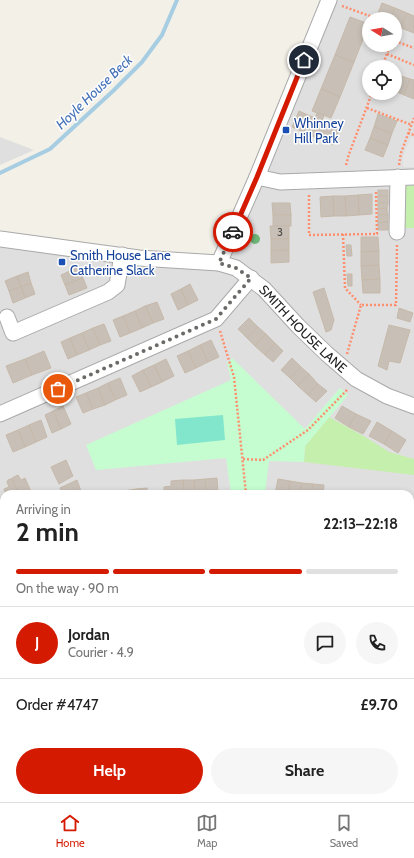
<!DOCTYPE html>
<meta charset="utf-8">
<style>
:root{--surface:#fff;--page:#f6f6f6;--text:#222;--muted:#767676;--line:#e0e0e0;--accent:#d41a00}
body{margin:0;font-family:Cabin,sans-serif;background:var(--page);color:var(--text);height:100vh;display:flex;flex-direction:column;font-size:15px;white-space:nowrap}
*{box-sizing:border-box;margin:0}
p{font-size:13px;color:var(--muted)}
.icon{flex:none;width:22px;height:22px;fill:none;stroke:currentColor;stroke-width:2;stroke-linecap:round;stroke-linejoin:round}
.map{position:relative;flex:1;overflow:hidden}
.drawer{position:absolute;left:0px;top:490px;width:414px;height:312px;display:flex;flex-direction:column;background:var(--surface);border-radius:12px 12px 0 0;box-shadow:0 2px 6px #0003}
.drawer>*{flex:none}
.needle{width:26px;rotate:281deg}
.controls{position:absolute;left:362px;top:12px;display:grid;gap:8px}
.controls a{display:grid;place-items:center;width:40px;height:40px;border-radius:50%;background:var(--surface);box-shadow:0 2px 6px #0003;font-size:20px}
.pin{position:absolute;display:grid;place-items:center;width:34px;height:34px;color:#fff;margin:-17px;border:2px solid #fff;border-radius:50%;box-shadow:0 1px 4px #0007}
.courier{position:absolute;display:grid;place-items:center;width:40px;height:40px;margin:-20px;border:3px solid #d41a00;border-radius:50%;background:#fff;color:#222;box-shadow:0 1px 5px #0007}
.summary em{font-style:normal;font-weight:700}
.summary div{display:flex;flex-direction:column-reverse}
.summary{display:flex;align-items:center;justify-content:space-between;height:68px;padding:0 16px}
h1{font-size:26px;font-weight:700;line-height:30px}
.bar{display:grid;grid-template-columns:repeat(4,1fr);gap:6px 4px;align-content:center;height:48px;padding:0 16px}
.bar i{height:5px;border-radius:3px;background:var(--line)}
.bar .current{background:var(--accent)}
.bar p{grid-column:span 4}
.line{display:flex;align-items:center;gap:10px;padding:0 16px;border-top:1px solid var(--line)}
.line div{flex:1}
.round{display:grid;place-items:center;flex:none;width:42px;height:42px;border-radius:21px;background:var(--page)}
.action{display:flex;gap:8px;margin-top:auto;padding:8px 16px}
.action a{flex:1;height:46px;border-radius:24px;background:var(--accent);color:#fff;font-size:16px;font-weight:700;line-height:46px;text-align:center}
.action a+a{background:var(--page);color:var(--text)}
.menu{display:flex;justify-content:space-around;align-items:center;height:56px;border-top:1px solid var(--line);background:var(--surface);font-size:11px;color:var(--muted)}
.menu a{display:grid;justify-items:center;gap:2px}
.menu .current{color:var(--accent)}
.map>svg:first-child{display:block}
.residential{fill:#e0dfdf;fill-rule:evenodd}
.grass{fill:#c5efac}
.park{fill:#c5fdd0}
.pitch{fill:#82e6cc}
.parking{fill:#e6e6e6}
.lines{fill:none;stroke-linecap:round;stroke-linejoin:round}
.stream{stroke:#a7cde2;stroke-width:4}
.building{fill:#c8c0b7;stroke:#c6b9a9}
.minor-casing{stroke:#a9a9a9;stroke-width:17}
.path{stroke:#ff8e6d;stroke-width:2.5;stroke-dasharray:2 2;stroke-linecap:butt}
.minor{stroke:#fff;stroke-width:15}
.tree{fill:#70b679}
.done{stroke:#6b6a67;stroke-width:4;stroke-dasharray:0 7.2}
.route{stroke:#d41a00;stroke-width:5}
.transit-dot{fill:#1a4fb4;stroke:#fff;stroke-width:1.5}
.labels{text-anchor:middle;stroke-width:3;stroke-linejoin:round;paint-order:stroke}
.number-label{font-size:11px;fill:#4c4a47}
.transit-label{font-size:13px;fill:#164399;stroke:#fff;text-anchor:start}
.street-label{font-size:13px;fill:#222;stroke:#fff}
.water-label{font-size:14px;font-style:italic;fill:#4672b9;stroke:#fff}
</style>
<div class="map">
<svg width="414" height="802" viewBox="0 0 414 802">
<rect width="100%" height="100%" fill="#f3f0e8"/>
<g class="residential">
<path d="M322,0h92v802h-414v-563l219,24zM369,19h26v26h-26zM369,67h26v26h-26zM4,494h406v304h-406z"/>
<path d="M0,137l34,13 -34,15z"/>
</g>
<g class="grass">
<path d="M402,185l7,1 5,-1v43h-11z"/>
<path d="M329,417l38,21 22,14 25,7v16l-110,-13 1,-16z"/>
</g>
<path class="park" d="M232,358l73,71 35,-41 8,7 -43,51 -1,16 -35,-1 -4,33h-34l-5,-36 -130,12 -10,-25 145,-65 -4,-18 3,-1z"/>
<path class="pitch" d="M223,415l2,25 -48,5 -2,-26z"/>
<path class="parking" d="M411,137l3,1v29h-11v-11z"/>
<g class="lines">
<path class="stream" d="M0,173l50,-24 63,-58 29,-29 20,-27 15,-35"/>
</g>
<g class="building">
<path d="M382,3l13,5 -5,11h-12l-2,-1z"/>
<path d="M395,8l12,5 -6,15 -6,-2v-7h-5z"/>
<path d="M407,13l7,3v17l-13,-5z"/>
<path d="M350,17l19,7 -15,38 -19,-7z"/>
<path d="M335,55l19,7 -14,35 -19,-8z"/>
<path d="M398,75l12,4 -6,16 -9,-4v-8z"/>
<path d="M410,79l4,1v19l-10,-4z"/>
<path d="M321,89l19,8 -9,21 -19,-7z"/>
<path d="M299,111l16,7 2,-5 7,2 -2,6 18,8 -7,16 -41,-18z"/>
<path d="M378,114l19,7 -5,12 -18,-6z"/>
<path d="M374,127l18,6 -4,12 -18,-7z"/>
<path d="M370,138l18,7 -5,12 -18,-7z"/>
<rect x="378" y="190" width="10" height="6"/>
<path d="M372,194v20l-13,1 -1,-20z"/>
<path d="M358,195l1,20 -13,1 -1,-20z"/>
<path d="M333,196l1,20 -13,1 -1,-20z"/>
<path d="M333,196h12l1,20h-12z"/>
<rect x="378" y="196" width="10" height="7"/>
<path d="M272,203h18l1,12h-18z"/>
<path d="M378,203h10l-1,6h-9z"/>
<path d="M378,209h9l1,6h-10z"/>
<rect x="273" y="215" width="18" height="11"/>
<path d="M378,215h10v7l-10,1z"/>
<path d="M388,222v8h-10v-7z"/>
<path d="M270,226h19v13h-18z"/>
<path d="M361,237h17l1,14 -18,1z"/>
<path d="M271,239h18v11l-18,1z"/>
<path d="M346,245h5l1,11h-5z"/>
<path d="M289,250v12l-18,1v-12z"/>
<path d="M379,251v14l-18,1v-14z"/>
<path d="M379,265l1,14 -18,1 -1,-14z"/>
<path d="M79,267l4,11 -18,7 -4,-10z"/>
<path d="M28,272l3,11 -10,4 -4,-11z"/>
<path d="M347,274h5v12h-4z"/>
<path d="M17,276l4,11 -12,4 -4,-10z"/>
<path d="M83,278l4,10 -18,7 -4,-10z"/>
<path d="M380,279v14h-17l-1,-13z"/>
<path d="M31,283l4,11 -10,4 -4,-11z"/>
<path d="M190,284l8,16 -10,5 -7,-16z"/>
<path d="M21,287l4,11 -12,5 -4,-12z"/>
<path d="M324,288l10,32 -3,10 -5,2 -13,-40z"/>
<path d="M181,289l7,16 -10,5 -7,-16z"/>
<path d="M157,302l7,17 -11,4 -8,-17z"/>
<path d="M145,306l8,17 -11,5 -7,-17z"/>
<path d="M399,308l14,5 -3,9 -13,-4z"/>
<path d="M135,311l7,17 -12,5 -7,-17z"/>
<path d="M123,316l7,17 -10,4 -7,-17z"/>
<path d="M249,318l9,9 -11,11 -9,-9z"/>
<path d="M104,324l7,17 -11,4 -7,-17z"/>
<path d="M389,325l21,5 -10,33 -11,-2 -2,9 -9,-4z"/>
<path d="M258,327l8,7 -11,12 -8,-8z"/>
<path d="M93,328l7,17 -11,5 -7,-17z"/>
<path d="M82,333l7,17 -12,5 -7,-17z"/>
<path d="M266,334l9,9 -10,12 -10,-9z"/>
<path d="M70,338l7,17 -9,4 -7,-17z"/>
<path d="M211,340l8,17 -11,5 -8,-17z"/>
<path d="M275,343l8,8 -10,11 -8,-7z"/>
<path d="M200,345l8,17 -12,6 -8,-17z"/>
<path d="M44,351l7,17 -19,7 -7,-16z"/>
<path d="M188,351l8,17 -11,5 -8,-17z"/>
<path d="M292,358l9,9 -11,11 -9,-8z"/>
<path d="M25,359l7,16 -19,8 -7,-17z"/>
<path d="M166,359l8,17 -12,6 -8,-17z"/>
<path d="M154,365l8,17 -11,5 -8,-17z"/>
<path d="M301,367l8,7 -11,12 -8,-8z"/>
<path d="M143,370l8,17 -11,5 -8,-16z"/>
<path d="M309,374l9,10 -10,11 -10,-9z"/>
<path d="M120,378l7,17 -12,5 -7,-17z"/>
<path d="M108,383l7,17 -10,5 -7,-17z"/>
<path d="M318,384l9,7 -11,11 -8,-7z"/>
<path d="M98,388l7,17 -12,4 -7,-16z"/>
<path d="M86,393l7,16 -10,4 -7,-16z"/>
<path d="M63,406l8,18 -10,5 -8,-18z"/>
<path d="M342,406l14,8 -7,13 -14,-9z"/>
<path d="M53,411l8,18 -9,4 -7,-18z"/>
<path d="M356,414l15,7 -8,13 -14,-7z"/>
<path d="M41,420l6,17 -11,5 -7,-17z"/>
<path d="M377,422l15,9 -8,13 -15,-8z"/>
<path d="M29,425l7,17 -11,5 -7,-17z"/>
<path d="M18,430l7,17 -12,5 -7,-17z"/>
<path d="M392,431l14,9 -8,13 -14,-9z"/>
<path d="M66,460l7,16 -14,8 -8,-17z"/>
<path d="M18,475l3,5 4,-2 7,16h-13l-7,-16z"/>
<path d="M217,478l1,16h-12l-1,-15z"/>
<path d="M10,479h2l7,15h-13l-2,-5 5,-2 -2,-5 1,-2z"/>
<path d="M205,479l1,15h-11l-1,-14z"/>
<path d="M278,479l12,2 -2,13h-13z"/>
<path d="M77,480l5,14h-20l-2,-6z"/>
<path d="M183,480h11l1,14h-11z"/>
<path d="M183,480l1,14h-20v-7l7,-1v-5z"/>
<path d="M290,481l12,2 -2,11h-12z"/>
<path d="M302,483l11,1 -2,10h-11z"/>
<path d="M313,484l11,1 -1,9h-12z"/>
<path d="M147,488l1,6h-11l-1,-5z"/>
<path d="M136,489l1,5h-13v-3z"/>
<path d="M0,537l4,1v9l-4,12z"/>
<path d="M410,560h4l-1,21h-3z"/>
<rect x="0" y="612" width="4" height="23"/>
<path d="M414,629v16l-4,-3v-8z"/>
<path d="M410,642l4,3v12l-2,3 -2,-1z"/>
<path d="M4,721v24l-4,1v-23z"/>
<path d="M69,798h19l-3,4h-17l-1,-1z"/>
<path d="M88,798h16l-3,4h-16z"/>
<path d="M238,798h14l-1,4h-15z"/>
<path d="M252,798h15l-2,4h-14z"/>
<path d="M279,798h11l7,2 -1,2h-19z"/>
<path d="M362,798h20l1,4h-20z"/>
</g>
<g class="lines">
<defs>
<g id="minor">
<path d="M257,177l23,5 134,-5"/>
<path d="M397,232l1,-55"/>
<path id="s1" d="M0,239l139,19 80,5 17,5 28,21 34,37 29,28 29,25 31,17 27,10"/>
<path d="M219,263l38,-86 72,-177"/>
<path d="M7,317l6,16 95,-41 9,-7 5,-30"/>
<path d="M0,414l216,-95 35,-41"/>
<path d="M0,517l4,1"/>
<path d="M410,541h4"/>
<path d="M0,659l4,1"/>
<path d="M410,690l4,-1"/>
<path d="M339,798l4,4"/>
</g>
</defs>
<use href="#minor" class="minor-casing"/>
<g class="path">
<path d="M342,6l28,10 2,3"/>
<path d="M395,41l19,7"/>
<path d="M387,54l27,11"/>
<path d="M382,67l8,-22"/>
<path d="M367,108l45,17"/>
<path d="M408,133l6,2"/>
<path d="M346,165l3,-11 23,-61"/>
<path d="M399,165l2,-12 13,-35"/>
<path d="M309,195v40l68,-1 -1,-43"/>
<path d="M343,234l2,54 16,17"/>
<path d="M220,331l14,46 12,117"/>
<path d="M347,354l14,-49h35l1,-61"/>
<path d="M243,459l20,1 45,-30 40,-41"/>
<path d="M410,704l4,17"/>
</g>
<use href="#minor" class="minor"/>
</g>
<circle class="tree" cx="255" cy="239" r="5"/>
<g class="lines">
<path class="done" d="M58,389l158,-70 35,-41 -15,-10 -17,-5 14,-31"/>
<path class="route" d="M233,232l24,-55 47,-117"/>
</g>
<g class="transit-dot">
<rect x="282" y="126" width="8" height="8" rx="2"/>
<rect x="58" y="258" width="8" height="8" rx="2"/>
</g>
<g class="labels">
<g class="number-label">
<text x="280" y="236">3</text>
</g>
<g class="transit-label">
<text x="294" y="128">Whinney<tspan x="294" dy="15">Hill Park</tspan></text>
<text x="70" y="260">Smith House Lane<tspan x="70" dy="15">Catherine Slack</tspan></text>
</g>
<g class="street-label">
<text dy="5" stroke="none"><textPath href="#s1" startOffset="329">SMITH HOUSE LANE</textPath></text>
</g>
<g class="water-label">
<text transform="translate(94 92) rotate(-44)" y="5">Hoyle House Beck</text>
</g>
</g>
</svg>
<div class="controls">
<a><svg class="needle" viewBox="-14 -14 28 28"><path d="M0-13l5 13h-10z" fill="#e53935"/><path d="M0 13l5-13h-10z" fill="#767676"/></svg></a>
<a><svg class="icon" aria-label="locate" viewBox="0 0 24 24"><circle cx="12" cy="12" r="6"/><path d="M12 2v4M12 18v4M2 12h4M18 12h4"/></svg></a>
</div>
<div class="pin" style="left:58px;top:389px;background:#ea580c"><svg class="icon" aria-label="bag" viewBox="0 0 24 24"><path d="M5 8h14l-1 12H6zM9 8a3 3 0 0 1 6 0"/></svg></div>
<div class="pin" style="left:304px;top:60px;background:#1f2937"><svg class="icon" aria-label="home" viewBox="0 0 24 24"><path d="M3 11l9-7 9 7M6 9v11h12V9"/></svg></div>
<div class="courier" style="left:233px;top:232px"><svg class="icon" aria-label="car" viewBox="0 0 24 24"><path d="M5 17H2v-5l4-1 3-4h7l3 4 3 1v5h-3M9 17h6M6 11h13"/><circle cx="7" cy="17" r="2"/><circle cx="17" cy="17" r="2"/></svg></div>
<section class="drawer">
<div class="summary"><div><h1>2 min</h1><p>Arriving in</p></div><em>22:13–22:18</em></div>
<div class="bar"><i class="current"></i><i class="current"></i><i class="current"></i><i></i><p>On the way · 90 m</p></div>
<div class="line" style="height:72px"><b class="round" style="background:var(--accent);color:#fff">J</b><div><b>Jordan</b><p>Courier · 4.9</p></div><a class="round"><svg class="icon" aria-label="chat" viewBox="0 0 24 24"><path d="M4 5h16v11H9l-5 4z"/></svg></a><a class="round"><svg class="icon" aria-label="phone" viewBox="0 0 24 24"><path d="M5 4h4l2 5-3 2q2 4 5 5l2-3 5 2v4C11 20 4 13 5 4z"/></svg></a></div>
<div class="line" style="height:52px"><div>Order #4747</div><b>£9.70</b></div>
<div class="action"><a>Help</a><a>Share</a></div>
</section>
</div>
<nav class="menu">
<a class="current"><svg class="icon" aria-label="home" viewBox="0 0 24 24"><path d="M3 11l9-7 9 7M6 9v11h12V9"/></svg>Home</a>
<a><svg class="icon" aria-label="map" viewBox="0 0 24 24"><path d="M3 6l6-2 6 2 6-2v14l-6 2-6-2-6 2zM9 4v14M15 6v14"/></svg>Map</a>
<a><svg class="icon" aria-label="saved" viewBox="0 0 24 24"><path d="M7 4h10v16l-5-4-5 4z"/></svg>Saved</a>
</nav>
